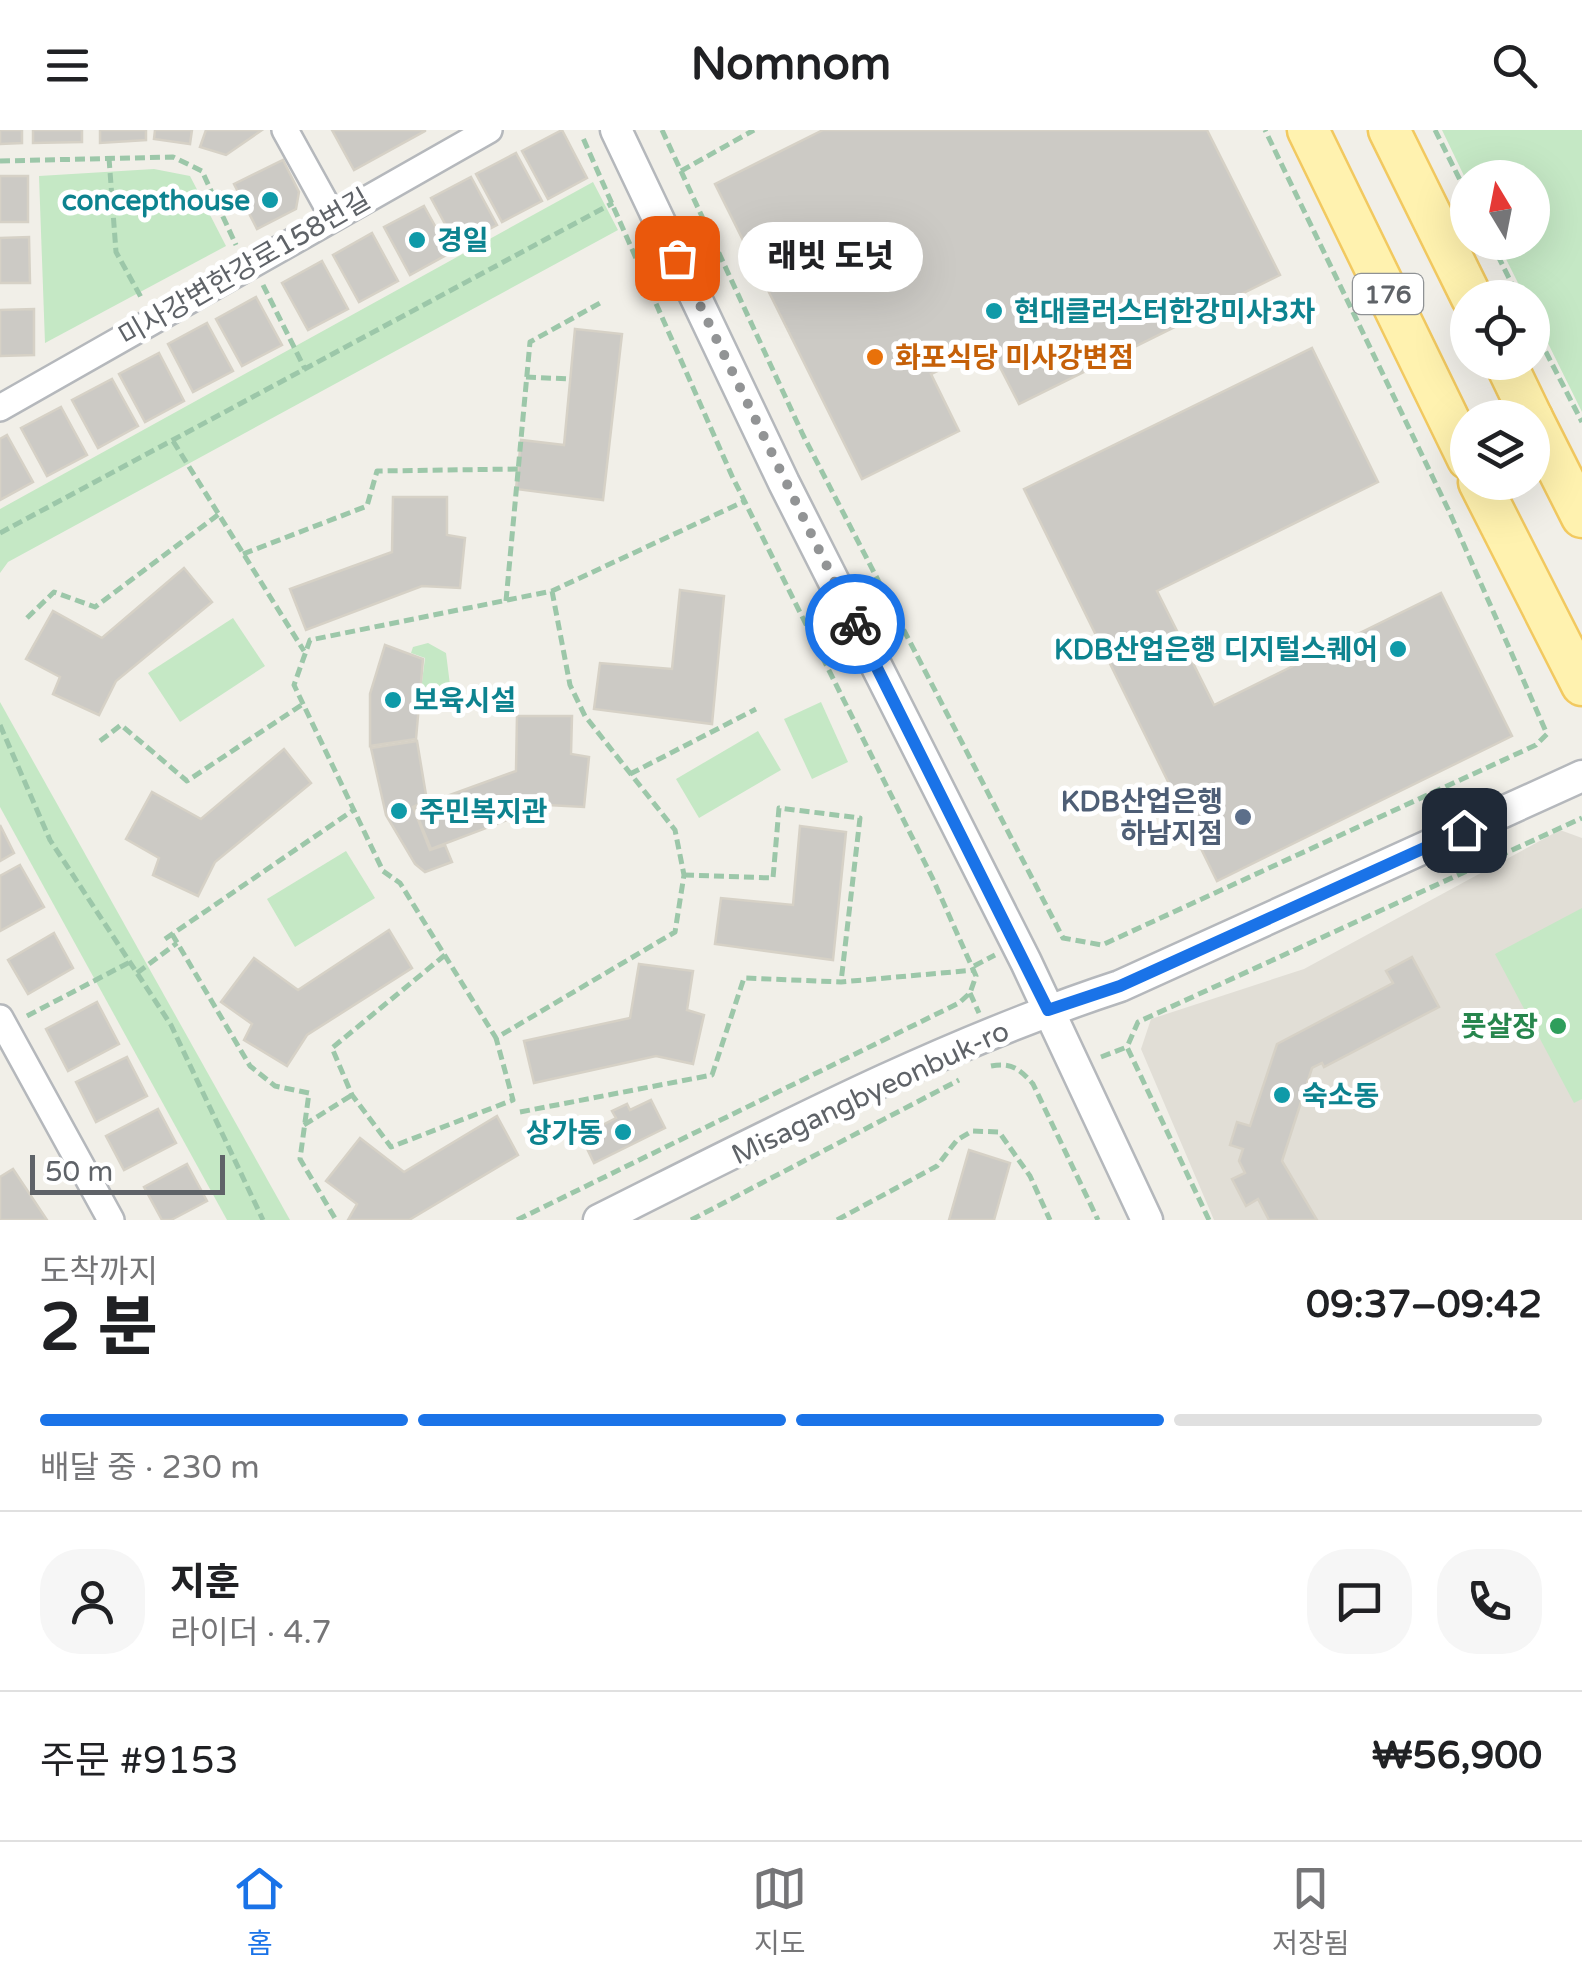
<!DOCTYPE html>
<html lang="ko">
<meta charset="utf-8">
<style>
:root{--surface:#fff;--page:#f6f6f6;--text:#202124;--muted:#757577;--line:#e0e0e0;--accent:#1a73e8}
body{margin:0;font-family:"Varela Round","Noto Sans KR",sans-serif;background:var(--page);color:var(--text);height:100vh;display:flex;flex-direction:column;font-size:38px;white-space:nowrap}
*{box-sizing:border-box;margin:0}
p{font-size:32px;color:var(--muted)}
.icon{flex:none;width:55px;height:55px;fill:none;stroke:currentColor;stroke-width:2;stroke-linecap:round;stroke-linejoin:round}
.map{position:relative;height:1090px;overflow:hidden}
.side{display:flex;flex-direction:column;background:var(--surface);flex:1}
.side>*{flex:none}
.needle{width:65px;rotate:350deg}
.tools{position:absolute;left:1450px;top:30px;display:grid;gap:20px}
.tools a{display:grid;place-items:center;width:100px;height:100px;border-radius:50%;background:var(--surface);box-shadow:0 10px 40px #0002;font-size:50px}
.scale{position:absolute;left:30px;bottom:25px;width:195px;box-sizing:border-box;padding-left:10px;border:5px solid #5f6368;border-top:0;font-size:28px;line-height:35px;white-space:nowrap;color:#5f6368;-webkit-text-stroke:8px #fff;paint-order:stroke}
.pin{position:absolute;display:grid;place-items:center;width:85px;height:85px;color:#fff;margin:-42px;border-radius:20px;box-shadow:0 5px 15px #0006}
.courier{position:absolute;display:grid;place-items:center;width:100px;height:100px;margin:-50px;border:8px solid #1a73e8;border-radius:50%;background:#fff;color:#222;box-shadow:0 2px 12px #0007}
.bubble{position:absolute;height:70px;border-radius:35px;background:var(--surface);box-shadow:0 10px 40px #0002;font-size:32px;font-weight:800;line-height:70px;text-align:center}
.summary em{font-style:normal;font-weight:800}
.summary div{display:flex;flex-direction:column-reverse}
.summary{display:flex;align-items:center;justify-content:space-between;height:170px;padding:0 40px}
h1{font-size:65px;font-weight:800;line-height:75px}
.bar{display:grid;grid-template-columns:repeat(4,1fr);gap:15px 10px;align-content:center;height:120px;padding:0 40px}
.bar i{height:12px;border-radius:8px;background:var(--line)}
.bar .current{background:var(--accent)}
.bar p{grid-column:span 4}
.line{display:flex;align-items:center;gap:25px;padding:0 40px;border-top:2px solid var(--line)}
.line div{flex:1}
.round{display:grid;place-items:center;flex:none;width:105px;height:105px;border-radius:40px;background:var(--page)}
header{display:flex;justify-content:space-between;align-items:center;height:130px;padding:0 40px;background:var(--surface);font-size:45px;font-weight:800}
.tabs{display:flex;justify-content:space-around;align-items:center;height:140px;border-top:2px solid var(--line);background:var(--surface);font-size:28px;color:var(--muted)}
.tabs a{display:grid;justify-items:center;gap:5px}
.tabs .current{color:var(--accent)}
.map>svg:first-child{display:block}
.education{fill:#e1ded6}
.green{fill:#c5e8c5}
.building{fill:#cccac5;stroke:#d6d1c6;stroke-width:2.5}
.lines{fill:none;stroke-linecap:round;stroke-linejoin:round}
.minor-casing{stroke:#b5b8bc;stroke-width:30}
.tertiary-casing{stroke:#b5b8bc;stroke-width:35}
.primary-casing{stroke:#f2c960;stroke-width:45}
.path{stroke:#9cc7a9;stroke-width:5;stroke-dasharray:10 5;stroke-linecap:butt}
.minor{stroke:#fff;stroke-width:25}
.tertiary{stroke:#fff;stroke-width:30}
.primary{stroke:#fff2af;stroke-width:40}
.done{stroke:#929495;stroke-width:10;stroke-dasharray:0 18}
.route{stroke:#1a73e8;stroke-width:12}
.culture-dot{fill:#0f9aa8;stroke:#fff;stroke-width:4}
.food-dot{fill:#e8710a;stroke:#fff;stroke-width:4}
.service-dot{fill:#5c6f8a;stroke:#fff;stroke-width:4}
.leisure-dot{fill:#2e9e5b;stroke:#fff;stroke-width:4}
.labels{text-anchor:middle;stroke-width:10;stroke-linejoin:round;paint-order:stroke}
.shield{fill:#fff;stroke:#8f9295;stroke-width:2.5}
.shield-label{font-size:25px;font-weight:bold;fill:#5f6368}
.culture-label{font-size:28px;font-weight:bold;fill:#0d838f;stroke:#fff;text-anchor:start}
.street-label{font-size:28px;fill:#5f6368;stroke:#fff}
.food-label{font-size:28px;font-weight:bold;fill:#c56008;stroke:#fff;text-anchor:start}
.service-label{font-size:28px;font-weight:bold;fill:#4e5e75;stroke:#fff;text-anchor:end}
.leisure-label{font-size:28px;font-weight:bold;fill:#27864d;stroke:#fff;text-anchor:end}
</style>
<header><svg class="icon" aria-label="menu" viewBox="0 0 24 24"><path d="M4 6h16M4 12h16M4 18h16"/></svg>Nomnom<svg class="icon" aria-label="search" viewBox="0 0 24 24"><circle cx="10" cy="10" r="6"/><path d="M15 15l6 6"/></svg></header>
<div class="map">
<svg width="1582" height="1090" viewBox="0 0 1582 1090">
<rect width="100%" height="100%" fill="#f1efe8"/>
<path class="education" d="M1560,700l22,8v382h-368l-73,-171 10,-30 153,-50z"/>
<g class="green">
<path d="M1442,0h140v282l-49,-99 -1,-15 -7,-1 -27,-54 34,-1v-64h-64l-1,4z"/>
<path d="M154,39l36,7 36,70 -181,97 -6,-167z"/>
<path d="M593,52l25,48 -610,332 -8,11v-64z"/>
<path d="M233,488l32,48 -85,56 -32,-49z"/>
<path d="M428,513l18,10 4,32 -8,18 -23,3 6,-48 -14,-5 2,-6z"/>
<path d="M0,572l290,518h-63l-227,-413z"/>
<path d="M821,572l27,60 -36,17 -28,-60z"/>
<path d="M758,601l23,39 -82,48 -23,-39z"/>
<path d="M346,721l29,47 -80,49 -28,-48z"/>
<path d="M1582,778v191l-8,4 -79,-149z"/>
</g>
<g class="building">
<path d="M0,0h22v13l-22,1z"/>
<path d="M33,0h49v12l-49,1z"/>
<path d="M100,0h46v10l-46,3z"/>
<path d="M155,0h37l-2,14 -36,-5z"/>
<path d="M206,0h56l-36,25 -26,-8z"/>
<path d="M332,0h93v1l-71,39z"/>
<path d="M562,0l25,48 -39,21 -26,-48z"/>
<path d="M823,0h384l73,145 -261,129 -30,-58 -58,28 28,57 -97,48 -147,-295z"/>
<path d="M516,23l26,48 -40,21 -26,-48z"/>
<path d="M283,30l16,32 -3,17 -39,20 -23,-45z"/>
<rect x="0" y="46" width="28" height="46"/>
<path d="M471,47l26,48 -40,21 -26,-48z"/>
<path d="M424,76l26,47 -40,22 -26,-48z"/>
<path d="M372,103l26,48 -39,21 -26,-47z"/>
<path d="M29,107l1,46h-30v-45z"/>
<path d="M322,131l26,48 -40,21 -26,-47z"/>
<path d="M256,167l26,48 -40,21 -26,-47z"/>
<path d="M34,179v46l-34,1v-46z"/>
<path d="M207,193l26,48 -40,21 -25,-48z"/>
<path d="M575,199l47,5 -19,166 -87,-11 5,-49 43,5z"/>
<path d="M1312,218l66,134 -221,109 57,114 227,-112 71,143 -295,145 -193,-392z"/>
<path d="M159,223l25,48 -39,21 -26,-48z"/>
<path d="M112,249l26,47 -40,22 -26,-48z"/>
<path d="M61,277l26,48 -40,21 -26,-48z"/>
<path d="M7,305l26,47 -33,18v-61z"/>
<path d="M393,367h54v38l18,3 -5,50 -38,-2 -116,44 -16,-41 102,-37z"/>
<path d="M184,438l28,34 -96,79 -17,34 -46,-21 7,-17 -34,-18 27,-48 49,27z"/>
<path d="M680,460l44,6 -12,128 -118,-15 6,-46 72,6z"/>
<path d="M385,515l38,14 -7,80 -46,7v-52z"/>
<path d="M517,586h55l-1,38 18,3 -5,50 -37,-2 -116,44 -17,-41 102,-37z"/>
<path d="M417,611l10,60 -14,6 17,43 15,-5 7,17 -27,10 -10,-8 -29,-49 -15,-67z"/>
<path d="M284,619l27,34 -96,79 -17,34 -45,-21 6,-17 -33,-19 26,-47 49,27z"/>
<path d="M0,695l14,28 -14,8z"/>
<path d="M800,696l46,6 -13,128 -118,-16 6,-46 72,7z"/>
<path d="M20,735l24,42 -44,24v-55z"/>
<path d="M389,800l23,38 -105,67 -20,31 -43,-26 8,-16 -31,-22 33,-44 44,32z"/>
<path d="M54,803l19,35 -45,26 -20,-34z"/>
<path d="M1412,827l27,50 -115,60 -2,-4 -10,5 -30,93 35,59h-48l-11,-21 -12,7 -14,-27 13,-6 -6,-12 4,-12 -13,-4 7,-23 13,4 27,-82 116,-61 -7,-12z"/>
<path d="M639,834l54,7 -6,39 17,5 -11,49 -37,-8 -122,27 -10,-42 106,-23z"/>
<path d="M97,872l22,42 -51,27 -22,-42z"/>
<path d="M127,927l20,39 -51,26 -20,-40z"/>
<path d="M651,970l14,28 -71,35 -13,-27 35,-18 -4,-7 15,-7 3,6z"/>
<path d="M158,979l18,34 -52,27 -18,-34z"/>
<path d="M497,986l21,39 -109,65h-61l9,-16 -31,-23 34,-43 44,34z"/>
<path d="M969,1020l41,13 -16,57h-45z"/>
<path d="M187,1034l20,37 -36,19h-9l-18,-33z"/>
<path d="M13,1039l34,51h-47v-43z"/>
</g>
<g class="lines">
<defs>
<g id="minor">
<path d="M285,0l47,85"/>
<path d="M0,278l489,-278"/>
<path d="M0,888l111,202"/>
</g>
<g id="tertiary">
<path d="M616,0l168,353 242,479 121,258"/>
<path d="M599,1090c170,-85 341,-175 521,-234l462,-210"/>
</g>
<g id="primary">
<path d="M1308,0l160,329"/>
<path d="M1389,0l83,168"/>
<path d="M1505,232l27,56"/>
<path d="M1532,288l50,99"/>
<path d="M1479,352l103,203"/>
</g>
</defs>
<use href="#minor" class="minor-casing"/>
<use href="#tertiary" class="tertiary-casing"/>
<use href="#primary" class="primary-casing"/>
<g class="path">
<path d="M662,0l141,305 260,503 39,7 434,-200 11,-11 -98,-223 -184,-381"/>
<path d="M1435,0l33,66"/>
<path d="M109,28l7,94 26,47"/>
<path d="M0,31l173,-4 29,14 34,74"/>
<path d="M681,41l73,-41"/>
<path d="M1491,112l28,56"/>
<path d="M263,155l42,84"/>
<path d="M1532,195l50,97"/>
<path d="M526,247l44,2"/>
<path d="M173,311l131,210"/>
<path d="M0,403l613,-330"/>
<path d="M243,424l124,-48 10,-35 141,-2"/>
<path d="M552,461l18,94 15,31 90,114 9,45 -9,57 -179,106 -96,-155 -17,-12 -89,-186 16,-45 242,-49 193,-90"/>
<path d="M506,471l24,-259 70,-39"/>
<path d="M27,488l27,-26 41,15 124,-93"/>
<path d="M0,595l50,115 121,185 92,195"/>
<path d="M100,611l21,-16 66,56 116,-77"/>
<path d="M630,644l126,-65"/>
<path d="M684,745l89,3 6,-70 81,10 -19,164"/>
<path d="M172,804l78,132 25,20 34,7 -9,66 36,61"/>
<path d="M165,809l190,-130"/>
<path d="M445,825l-113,93 20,47 39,52 122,-47 -17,-62"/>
<path d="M974,836l21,-11"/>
<path d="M137,843l40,-30"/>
<path d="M970,863l9,20"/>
<path d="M27,886l103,-54"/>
<path d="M1101,927l26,-10"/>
<path d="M991,936c20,-4 29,3 42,18l65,136"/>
<path d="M520,982l192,-37 32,-97 97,4 134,-12"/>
<path d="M304,995l48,-30"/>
<path d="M517,1090l442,-217 11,-10 6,-17 -44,-99 -200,-401 -149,-338"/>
<path d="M691,1090l268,-140"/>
<path d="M837,1090l100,-54 20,-26 15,-9 27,1 31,44 20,44"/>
<path d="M1209,1090l-82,-173 11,-25 444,-204"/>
</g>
<use href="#minor" class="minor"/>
<use href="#tertiary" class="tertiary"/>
<use href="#primary" class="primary"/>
</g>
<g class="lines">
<path class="done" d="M677,128l178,366"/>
<path class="route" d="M855,494l193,386 72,-24 344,-156"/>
</g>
<g class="culture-dot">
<circle cx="270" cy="70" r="10"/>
<circle cx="417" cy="110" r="10"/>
<circle cx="994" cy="181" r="10"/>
<circle cx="1398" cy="519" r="10"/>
<circle cx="393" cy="570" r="10"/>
<circle cx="399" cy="681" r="10"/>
<circle cx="1282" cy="965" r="10"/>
<circle cx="623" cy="1002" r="10"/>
</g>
<circle class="food-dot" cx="875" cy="227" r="10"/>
<circle class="service-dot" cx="1243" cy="687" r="10"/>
<circle class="leisure-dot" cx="1558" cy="896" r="10"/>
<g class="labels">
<rect class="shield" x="1353" y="144" width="70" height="40" rx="8"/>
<g class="shield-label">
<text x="1388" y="173">176</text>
</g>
<g class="culture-label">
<text x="250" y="80" text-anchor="end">concepthouse</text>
<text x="437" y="120">경일</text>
<text x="1014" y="191">현대클러스터한강미사3차</text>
<text x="1378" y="529" text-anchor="end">KDB산업은행 디지털스퀘어</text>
<text x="413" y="580">보육시설</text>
<text x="419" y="691">주민복지관</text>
<text x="1302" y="975">숙소동</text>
<text x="603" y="1012" text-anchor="end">상가동</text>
</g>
<g class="street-label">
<text transform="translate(244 137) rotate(-30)" y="10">미사강변한강로158번길</text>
<text transform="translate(870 962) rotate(-25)" y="10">Misagangbyeonbuk-ro</text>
</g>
<g class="food-label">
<text x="895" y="237">화포식당 미사강변점</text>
</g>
<g class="service-label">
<text x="1223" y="681">KDB산업은행<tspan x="1223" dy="32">하남지점</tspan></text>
</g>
<g class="leisure-label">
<text x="1538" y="906">풋살장</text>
</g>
</g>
</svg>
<div class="tools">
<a><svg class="needle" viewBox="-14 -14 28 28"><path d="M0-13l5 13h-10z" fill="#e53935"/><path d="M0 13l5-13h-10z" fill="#757577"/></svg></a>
<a><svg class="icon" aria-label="locate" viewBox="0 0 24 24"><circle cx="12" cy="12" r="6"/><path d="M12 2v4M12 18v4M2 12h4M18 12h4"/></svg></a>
<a><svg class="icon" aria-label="layers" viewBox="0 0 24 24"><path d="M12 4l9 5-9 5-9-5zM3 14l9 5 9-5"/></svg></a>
</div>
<div class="scale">50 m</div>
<div class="pin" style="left:677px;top:128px;background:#ea580c"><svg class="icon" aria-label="bag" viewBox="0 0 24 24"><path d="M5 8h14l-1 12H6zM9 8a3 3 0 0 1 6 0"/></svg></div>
<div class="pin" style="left:1464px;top:700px;background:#1f2937"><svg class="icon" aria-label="home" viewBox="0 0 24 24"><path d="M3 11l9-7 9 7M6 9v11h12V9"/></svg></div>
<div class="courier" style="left:855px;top:494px"><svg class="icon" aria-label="bike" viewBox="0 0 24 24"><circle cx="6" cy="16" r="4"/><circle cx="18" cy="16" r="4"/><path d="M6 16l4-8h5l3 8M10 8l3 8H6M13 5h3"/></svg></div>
<div class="bubble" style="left:738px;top:92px;width:185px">래빗 도넛</div>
</div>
<section class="side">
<div class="summary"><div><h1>2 분</h1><p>도착까지</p></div><em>09:37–09:42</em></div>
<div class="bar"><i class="current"></i><i class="current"></i><i class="current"></i><i></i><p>배달 중 · 230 m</p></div>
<div class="line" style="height:180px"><a class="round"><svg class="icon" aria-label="person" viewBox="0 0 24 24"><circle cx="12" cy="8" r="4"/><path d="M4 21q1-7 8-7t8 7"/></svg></a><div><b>지훈</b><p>라이더 · 4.7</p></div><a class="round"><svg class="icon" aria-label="chat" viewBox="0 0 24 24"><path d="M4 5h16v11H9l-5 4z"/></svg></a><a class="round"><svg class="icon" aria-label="phone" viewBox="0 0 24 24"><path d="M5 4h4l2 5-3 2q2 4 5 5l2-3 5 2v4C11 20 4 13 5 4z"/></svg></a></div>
<div class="line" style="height:130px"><div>주문 #9153</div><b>₩56,900</b></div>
</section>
<nav class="tabs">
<a class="current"><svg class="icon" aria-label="home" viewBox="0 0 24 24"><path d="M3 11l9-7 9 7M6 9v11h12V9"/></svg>홈</a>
<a><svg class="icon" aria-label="map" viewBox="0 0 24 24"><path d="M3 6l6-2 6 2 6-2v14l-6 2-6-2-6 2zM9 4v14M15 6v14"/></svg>지도</a>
<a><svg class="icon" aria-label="saved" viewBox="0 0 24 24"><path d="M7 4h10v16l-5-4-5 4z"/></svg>저장됨</a>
</nav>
